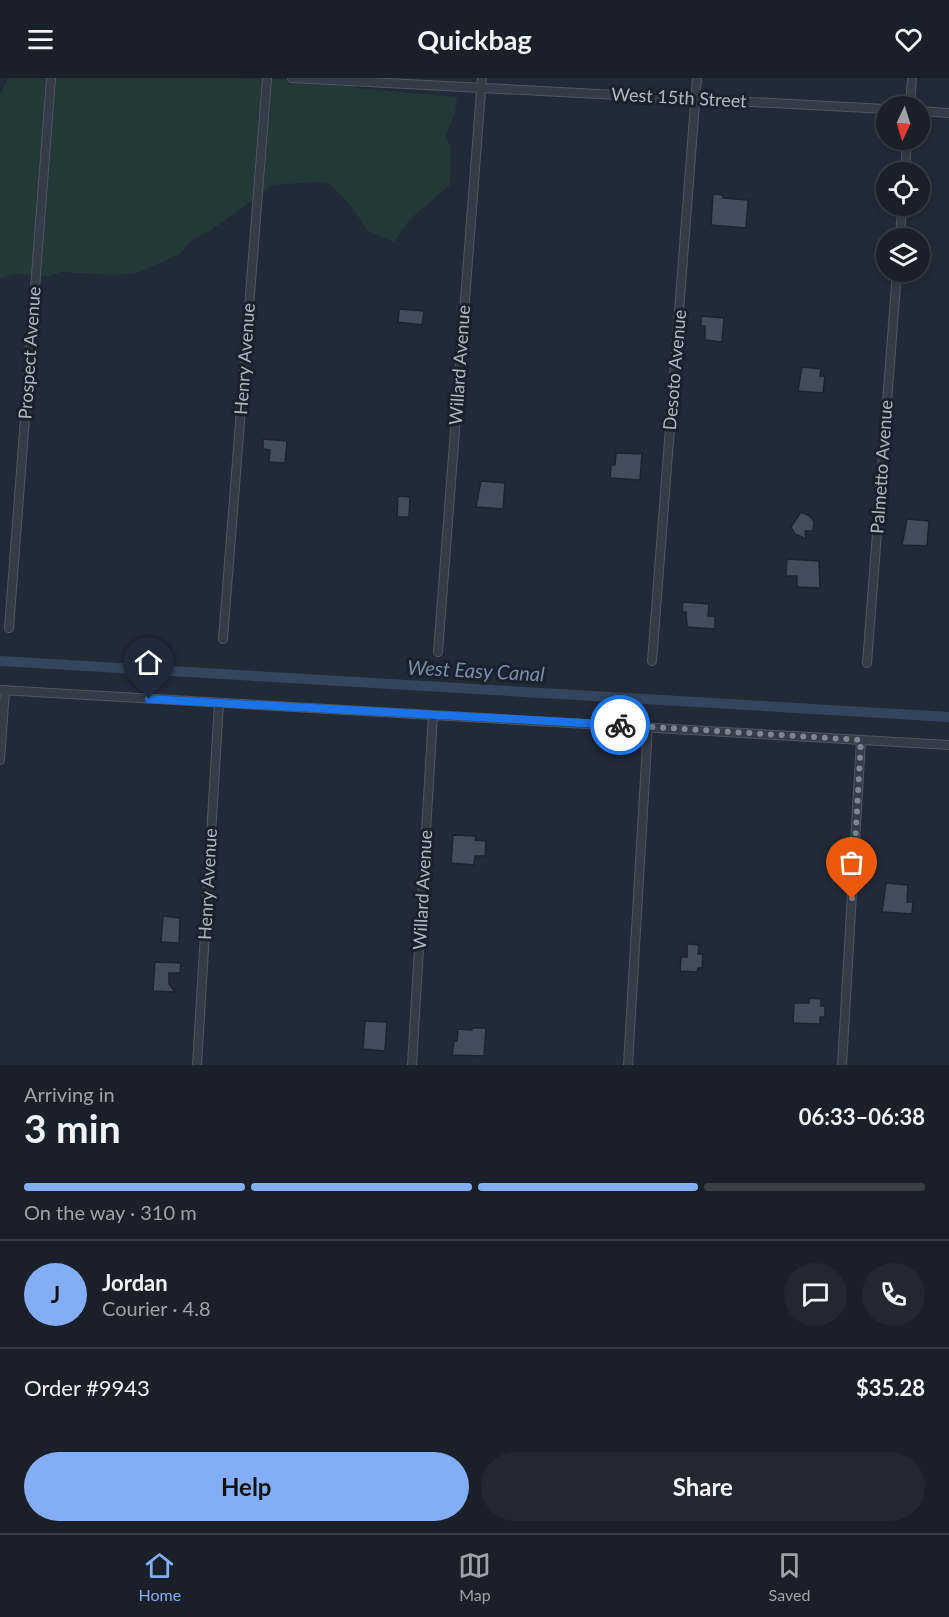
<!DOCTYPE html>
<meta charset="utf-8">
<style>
:root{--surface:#192029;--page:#222831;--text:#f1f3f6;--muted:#9fa3a8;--line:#373e46;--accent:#83adf5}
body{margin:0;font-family:Lato,sans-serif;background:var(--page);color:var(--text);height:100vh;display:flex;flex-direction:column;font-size:22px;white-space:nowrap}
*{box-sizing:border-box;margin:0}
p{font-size:20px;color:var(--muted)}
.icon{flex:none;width:33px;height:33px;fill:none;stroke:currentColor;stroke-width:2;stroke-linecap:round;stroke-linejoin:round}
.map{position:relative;height:987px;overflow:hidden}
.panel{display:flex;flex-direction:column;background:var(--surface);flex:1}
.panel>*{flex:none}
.needle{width:39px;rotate:184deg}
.fabs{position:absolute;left:876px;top:18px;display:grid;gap:12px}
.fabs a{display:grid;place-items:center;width:54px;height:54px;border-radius:50%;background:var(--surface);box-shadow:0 3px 9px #0003,0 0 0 2px var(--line);font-size:30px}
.pin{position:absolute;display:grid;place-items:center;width:51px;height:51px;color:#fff;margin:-62px -26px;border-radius:50% 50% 50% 0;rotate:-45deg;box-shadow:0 0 6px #0007}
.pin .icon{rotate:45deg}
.courier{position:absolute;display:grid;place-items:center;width:60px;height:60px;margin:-30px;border:4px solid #1a73e8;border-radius:50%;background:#fff;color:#222;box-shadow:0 2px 8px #0007}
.headline em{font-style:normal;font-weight:700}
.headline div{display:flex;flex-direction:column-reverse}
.headline{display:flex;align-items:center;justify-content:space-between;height:102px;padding:0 24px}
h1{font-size:39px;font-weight:700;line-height:45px}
.bar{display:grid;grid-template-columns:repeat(4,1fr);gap:9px 6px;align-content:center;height:72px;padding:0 24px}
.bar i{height:8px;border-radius:4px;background:var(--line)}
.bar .current{background:var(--accent)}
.bar p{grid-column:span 4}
.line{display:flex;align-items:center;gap:15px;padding:0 24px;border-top:2px solid var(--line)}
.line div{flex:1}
.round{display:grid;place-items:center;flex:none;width:63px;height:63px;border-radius:32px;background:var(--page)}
.primary-button{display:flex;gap:12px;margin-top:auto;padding:12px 24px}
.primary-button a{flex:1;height:69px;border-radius:36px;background:var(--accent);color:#111;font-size:24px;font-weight:700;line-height:69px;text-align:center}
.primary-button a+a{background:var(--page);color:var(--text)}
header{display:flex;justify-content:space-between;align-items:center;height:78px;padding:0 24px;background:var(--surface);font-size:27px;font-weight:700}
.menu{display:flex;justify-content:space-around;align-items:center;height:84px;border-top:2px solid var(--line);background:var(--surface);font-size:16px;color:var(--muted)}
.menu a{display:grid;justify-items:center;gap:3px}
.menu .current{color:var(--accent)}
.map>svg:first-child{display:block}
.green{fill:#243739}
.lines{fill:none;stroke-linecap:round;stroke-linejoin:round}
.canal{stroke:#35455e;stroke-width:10}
.building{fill:#424d5c;stroke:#1c232e;stroke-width:1.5}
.minor-casing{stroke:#4f5762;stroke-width:10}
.minor{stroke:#343c48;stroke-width:8}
.done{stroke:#7d8693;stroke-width:6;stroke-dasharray:0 10.8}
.route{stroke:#1a73e8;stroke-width:8}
.labels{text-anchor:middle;stroke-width:6;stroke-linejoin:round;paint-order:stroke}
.street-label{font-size:18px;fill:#afb7c4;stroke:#1a212c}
.water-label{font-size:20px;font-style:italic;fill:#778dac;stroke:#1a212c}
</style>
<header><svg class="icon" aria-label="menu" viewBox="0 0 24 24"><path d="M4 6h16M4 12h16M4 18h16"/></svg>Quickbag<svg class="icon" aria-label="heart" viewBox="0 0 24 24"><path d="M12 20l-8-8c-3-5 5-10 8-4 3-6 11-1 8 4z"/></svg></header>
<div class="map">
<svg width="949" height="987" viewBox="0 0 949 987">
<rect width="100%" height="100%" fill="#212a37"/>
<path class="green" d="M8,0h233l107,3 9,7 100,9 -2,16 -9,22 5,13 -1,37 -41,35 -15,22 -26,-11 -17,-25 -21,-22 -12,-2 -45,3 -63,46 -18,9 -12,14 -43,19 -24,2 -52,-3 -11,4 -35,-2 -15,4v-184z"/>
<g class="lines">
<path class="canal" d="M0,583l949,56"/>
</g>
<g class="building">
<path d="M713,116l10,1v3l25,2 -2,28 -35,-3z"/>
<path d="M399,231l25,2 -2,14 -24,-3z"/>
<path d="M701,238l23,2 -2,24 -17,-2v-14h-4z"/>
<path d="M802,289l19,2 -1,7h5l-2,17 -25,-2z"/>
<path d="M263,361l24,2 -2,22 -16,-1 1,-12 -7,-1z"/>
<path d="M616,375l26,1 -2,26 -30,-2 1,-13h4z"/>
<path d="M481,403l24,2 -2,26 -27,-2z"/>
<path d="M398,418l12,1 -1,20h-12z"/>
<path d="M801,434l9,4 4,6 -1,9h-8l1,8 -11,-5 -4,-7z"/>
<path d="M907,441l22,2 -2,25 -25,-1z"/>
<path d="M787,481l32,2 1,27 -23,-1v-11h-11z"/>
<path d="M683,524l26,2 -1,12h7v13l-28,-2 -1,-15h-4z"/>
<path d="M453,757l23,1 -1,4 11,1 -1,15h-10l-1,9 -23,-2z"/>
<path d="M886,805l22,2 -1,17h6l-1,12 -30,-2z"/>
<path d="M163,838l17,2 -1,25 -18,-1z"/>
<path d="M687,866l12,1 -1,9h5l-1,14h-4l-1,4 -17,-1 1,-14h6z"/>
<path d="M155,884l26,1 -1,10h-11v11l6,8 -22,-1z"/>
<path d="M809,920l12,1v7h4v11h-5v7l-27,-1 1,-20h15z"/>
<path d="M365,943l22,1 -2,29 -22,-2z"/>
<path d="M472,950h14l-2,28 -32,-1 2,-14h3l1,-12 14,1z"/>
</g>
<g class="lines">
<defs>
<g id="minor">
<path d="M292,0l594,31"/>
<path d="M910,28l2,-28"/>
<path d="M920,33l29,2"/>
<path d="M905,94l2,-32"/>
<path d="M900,160l2,-32"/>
<path d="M9,550l42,-550"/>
<path d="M223,561l44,-561"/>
<path d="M438,574l44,-574"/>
<path d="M652,583l45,-583"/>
<path d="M867,585l30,-391"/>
<path d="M0,612l949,55"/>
<path d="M0,682l5,-70"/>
<path d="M197,987l22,-362"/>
<path d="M412,987l21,-350"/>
<path d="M628,987l20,-338"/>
<path d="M842,987l19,-325"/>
</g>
</defs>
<use href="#minor" class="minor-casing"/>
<use href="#minor" class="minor"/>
</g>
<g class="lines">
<path class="done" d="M620,647l241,15 -9,159"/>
<path class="route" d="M149,621l471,26"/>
</g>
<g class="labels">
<g class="street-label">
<text transform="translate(679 20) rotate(3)" y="6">West 15th Street</text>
<text transform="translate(30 275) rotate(-86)" y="6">Prospect Avenue</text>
<text transform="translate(245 281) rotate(-86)" y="6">Henry Avenue</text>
<text transform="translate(460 287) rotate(-86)" y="6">Willard Avenue</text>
<text transform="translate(675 292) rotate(-85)" y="6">Desoto Avenue</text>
<text transform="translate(882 389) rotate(-86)" y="6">Palmetto Avenue</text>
<text transform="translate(208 806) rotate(-87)" y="6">Henry Avenue</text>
<text transform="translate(423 812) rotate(-87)" y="6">Willard Avenue</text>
</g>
<g class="water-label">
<text transform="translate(476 593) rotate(3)" y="7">West Easy Canal</text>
</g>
</g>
</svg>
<div class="fabs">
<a><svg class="needle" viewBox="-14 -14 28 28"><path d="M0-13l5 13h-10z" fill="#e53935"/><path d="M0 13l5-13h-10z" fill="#9fa3a8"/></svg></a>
<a><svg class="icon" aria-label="locate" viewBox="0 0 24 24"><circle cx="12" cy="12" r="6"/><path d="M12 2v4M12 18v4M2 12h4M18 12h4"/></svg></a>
<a><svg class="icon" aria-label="layers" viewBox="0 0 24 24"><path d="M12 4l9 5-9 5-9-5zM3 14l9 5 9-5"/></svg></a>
</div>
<div class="pin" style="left:852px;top:821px;background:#ea580c"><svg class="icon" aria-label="bag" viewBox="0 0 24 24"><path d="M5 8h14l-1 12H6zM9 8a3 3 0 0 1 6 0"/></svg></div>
<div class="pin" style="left:149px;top:621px;background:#1f2937"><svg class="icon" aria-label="home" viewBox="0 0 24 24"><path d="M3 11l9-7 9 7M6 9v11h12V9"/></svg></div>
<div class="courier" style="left:620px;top:647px"><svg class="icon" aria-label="bike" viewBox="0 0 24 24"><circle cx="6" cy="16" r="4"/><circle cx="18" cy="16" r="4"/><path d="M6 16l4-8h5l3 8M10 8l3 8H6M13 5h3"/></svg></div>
</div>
<section class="panel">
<div class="headline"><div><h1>3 min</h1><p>Arriving in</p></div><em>06:33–06:38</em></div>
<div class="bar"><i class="current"></i><i class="current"></i><i class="current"></i><i></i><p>On the way · 310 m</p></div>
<div class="line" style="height:108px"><b class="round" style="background:var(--accent);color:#111">J</b><div><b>Jordan</b><p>Courier · 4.8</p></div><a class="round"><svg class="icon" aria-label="chat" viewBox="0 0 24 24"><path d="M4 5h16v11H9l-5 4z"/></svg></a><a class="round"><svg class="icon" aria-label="phone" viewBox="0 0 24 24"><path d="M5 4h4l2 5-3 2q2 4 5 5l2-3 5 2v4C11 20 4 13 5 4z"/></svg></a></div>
<div class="line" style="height:78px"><div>Order #9943</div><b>$35.28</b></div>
<div class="primary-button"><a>Help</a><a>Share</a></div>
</section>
<nav class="menu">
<a class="current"><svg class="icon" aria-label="home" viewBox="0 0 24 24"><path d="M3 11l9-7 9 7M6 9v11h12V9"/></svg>Home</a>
<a><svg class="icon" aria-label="map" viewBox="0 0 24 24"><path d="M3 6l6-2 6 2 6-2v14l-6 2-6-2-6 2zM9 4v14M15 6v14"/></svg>Map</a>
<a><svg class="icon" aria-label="saved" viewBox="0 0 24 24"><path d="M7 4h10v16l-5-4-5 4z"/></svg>Saved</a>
</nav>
